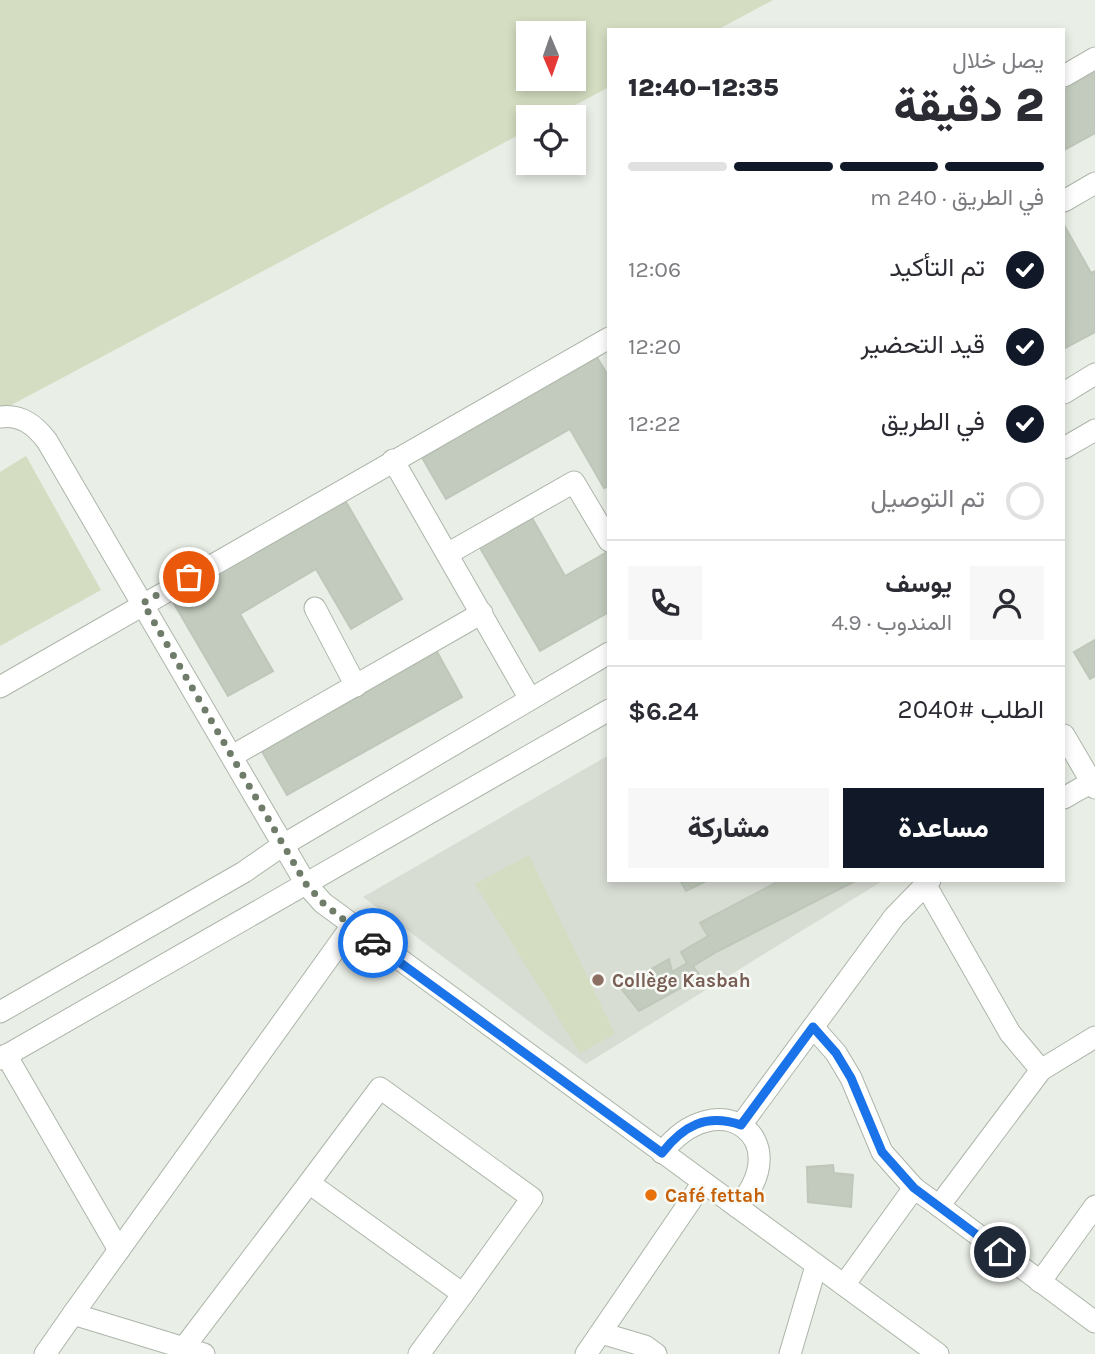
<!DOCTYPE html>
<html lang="ar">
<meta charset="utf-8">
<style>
:root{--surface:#fff;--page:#f7f7f7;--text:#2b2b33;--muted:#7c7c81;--line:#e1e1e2;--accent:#111827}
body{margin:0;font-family:Karla,Vazirmatn,sans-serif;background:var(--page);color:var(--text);direction:rtl;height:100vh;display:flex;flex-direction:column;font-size:26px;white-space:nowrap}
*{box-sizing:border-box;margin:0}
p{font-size:23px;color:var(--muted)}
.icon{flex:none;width:38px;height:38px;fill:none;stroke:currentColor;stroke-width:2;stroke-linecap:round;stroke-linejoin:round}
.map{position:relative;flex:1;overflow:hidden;direction:ltr}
.drawer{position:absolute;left:607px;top:28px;width:458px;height:854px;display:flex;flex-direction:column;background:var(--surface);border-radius:0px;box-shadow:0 4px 10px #0003;direction:rtl}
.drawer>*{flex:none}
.needle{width:46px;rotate:178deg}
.buttons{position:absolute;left:516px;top:21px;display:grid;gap:14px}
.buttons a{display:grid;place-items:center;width:70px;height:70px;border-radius:0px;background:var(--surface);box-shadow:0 4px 10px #0003;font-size:35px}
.pin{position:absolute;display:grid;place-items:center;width:60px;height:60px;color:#fff;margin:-30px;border:4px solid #fff;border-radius:50%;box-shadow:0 2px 7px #0007}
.courier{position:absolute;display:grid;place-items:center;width:70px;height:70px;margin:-35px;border:5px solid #1a73e8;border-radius:50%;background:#fff;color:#222;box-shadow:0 2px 9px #0007}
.head em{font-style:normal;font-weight:800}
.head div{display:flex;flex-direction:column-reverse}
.head{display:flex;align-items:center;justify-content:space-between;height:119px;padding:0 21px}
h1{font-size:46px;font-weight:800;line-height:52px}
.bar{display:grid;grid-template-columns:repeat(4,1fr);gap:10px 7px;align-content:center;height:84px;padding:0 21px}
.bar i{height:9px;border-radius:5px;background:var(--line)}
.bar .current{background:var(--accent)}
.bar p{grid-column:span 4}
.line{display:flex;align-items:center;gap:18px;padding:0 21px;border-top:2px solid var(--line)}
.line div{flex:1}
.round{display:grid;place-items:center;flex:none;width:74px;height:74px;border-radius:0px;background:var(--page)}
ol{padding:0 21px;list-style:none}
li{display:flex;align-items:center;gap:21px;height:77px}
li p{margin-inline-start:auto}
li .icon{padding:7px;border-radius:50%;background:var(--accent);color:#fff;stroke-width:4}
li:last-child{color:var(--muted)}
li i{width:38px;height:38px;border:4px solid var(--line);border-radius:50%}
.action{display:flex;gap:14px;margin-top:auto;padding:14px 21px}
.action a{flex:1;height:80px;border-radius:0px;background:var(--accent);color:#fff;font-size:28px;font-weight:800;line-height:80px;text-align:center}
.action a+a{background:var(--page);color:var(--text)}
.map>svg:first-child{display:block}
.built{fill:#d8ddd4}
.green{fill:#d4ddc1;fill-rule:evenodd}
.building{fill:#c3cbbe;stroke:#bec7b9;stroke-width:2}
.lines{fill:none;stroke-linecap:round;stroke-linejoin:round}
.minor-casing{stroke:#acb6a9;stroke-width:23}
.minor{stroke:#fff;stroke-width:21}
.done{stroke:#6e7c69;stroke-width:7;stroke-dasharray:0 12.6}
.route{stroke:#1a73e8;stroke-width:9}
.education-dot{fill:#8d6e63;stroke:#f8faf6;stroke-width:2.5}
.food-dot{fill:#e8710a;stroke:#f8faf6;stroke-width:2.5}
.labels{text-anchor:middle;stroke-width:5;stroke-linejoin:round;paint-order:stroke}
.education-label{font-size:19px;font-weight:bold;fill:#785e54;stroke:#f8faf6;text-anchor:start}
.food-label{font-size:19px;font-weight:bold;fill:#c56008;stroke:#f8faf6;text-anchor:start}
</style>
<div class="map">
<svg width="1095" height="1354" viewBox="0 0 1095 1354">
<rect width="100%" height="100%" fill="#e9eee6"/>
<path class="built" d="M609,755v125h275l-298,184 -223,-167z"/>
<g class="green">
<path d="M0,0h773l-56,30h-108v57l-56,30h-25v13l-528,281zM528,33h46v46h-46z"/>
<path d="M26,456l75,134 -101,56v-174z"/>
<path d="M529,855l86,179 -35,19 -105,-169z"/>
</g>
<g class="building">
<path d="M1095,72v61l-31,17v-60z"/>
<path d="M1064,225l27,48 4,-2v61l-30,16z"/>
<path d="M595,354l14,23v109l-5,2 -34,-59 -124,70 -26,-45z"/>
<path d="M342,495l60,104 -51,30 -35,-60 -76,45 33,57 -45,25 -59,-101z"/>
<path d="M531,516l34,60 44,-25v61l-69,39 -61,-105z"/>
<path d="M1095,640v36l-5,3 -16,-27z"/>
<path d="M436,650l26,47 -175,98 -27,-47z"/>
<path d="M680,880h28l-22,11z"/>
<path d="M781,880h76l-139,71 -25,15 8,11 -62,34 -19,-24 49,-28 3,13 15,-9 -6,-11 27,-16 -8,-13z"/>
<path d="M833,1165l1,8 19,2 -2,32 -43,-5 -1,-35z"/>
</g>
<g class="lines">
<defs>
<g id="minor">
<path d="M1064,76l31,-18"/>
<path d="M1064,201l31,-18"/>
<path d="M1064,393l31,-19"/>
<path d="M0,417c21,-3 35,8 47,24l259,443 17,19 615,451"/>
<path d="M1064,448l31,-18"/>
<path d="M393,460l137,239"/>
<path d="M449,553l125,-71 35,59"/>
<path d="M315,608l41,78"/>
<path d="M0,687l609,-349"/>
<path d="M1064,735l31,53"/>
<path d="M232,756l250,-143"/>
<path d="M1064,798l31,-18"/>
<path d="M925,884l85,149 31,37"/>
<path d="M0,1012l244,-140 39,-27 326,-192"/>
<path d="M813,1027l23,26 15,25 31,74 32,36"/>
<path d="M6,1055l113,195"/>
<path d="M0,1059l609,-349"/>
<path d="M741,1125l153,-208 36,-37"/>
<path d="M662,1153c55,-72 137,-15 75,54"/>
<path d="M309,1183l71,-95 152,110 -69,96"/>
<path d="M939,1206l156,116"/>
<path d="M1040,1282l55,-76"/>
<path d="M844,1285l70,-97 25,18 102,-136 54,-33"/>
<path d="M601,1333l44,13 11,8"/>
<path d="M45,1354l28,-40"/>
<path d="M179,1354l130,-171 154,111 -44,60"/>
<path d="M204,1354l-131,-40 278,-387"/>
<path d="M586,1354l116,-170"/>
<path d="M790,1354l26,-88"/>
</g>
</defs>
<use href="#minor" class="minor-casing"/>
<use href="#minor" class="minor"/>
</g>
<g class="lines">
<path class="done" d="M189,577l-46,26 163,281 17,19 50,40"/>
<path class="route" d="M373,943l289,210c21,-27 44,-40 79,-28l72,-98 23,26 15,25 31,74 32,36 86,64"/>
</g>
<circle class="education-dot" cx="598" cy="980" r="7"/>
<circle class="food-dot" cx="651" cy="1195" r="7"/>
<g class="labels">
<g class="education-label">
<text x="612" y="987">Collège Kasbah</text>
</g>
<g class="food-label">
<text x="665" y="1202">Café fettah</text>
</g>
</g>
</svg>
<div class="buttons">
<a><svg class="needle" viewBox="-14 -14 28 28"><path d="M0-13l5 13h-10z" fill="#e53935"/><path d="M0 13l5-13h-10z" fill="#7c7c81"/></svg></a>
<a><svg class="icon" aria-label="locate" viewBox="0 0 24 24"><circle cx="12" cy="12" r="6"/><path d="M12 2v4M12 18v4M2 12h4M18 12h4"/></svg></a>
</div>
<div class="pin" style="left:189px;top:577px;background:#ea580c"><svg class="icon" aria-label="bag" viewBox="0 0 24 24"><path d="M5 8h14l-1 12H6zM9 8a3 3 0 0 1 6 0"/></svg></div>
<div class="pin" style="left:1000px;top:1252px;background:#1f2937"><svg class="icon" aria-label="home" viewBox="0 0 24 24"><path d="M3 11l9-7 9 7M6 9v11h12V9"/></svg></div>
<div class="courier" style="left:373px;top:943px"><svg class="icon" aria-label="car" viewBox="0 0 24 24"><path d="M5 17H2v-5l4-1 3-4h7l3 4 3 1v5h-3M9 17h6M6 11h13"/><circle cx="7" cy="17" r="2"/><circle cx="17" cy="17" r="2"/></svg></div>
<section class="drawer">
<div class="head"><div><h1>2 دقيقة</h1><p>يصل خلال</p></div><em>12:35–12:40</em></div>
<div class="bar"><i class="current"></i><i class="current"></i><i class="current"></i><i></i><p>في الطريق · 240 m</p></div>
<ol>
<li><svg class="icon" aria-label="check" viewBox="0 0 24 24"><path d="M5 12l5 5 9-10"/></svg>تم التأكيد<p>12:06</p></li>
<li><svg class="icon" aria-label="check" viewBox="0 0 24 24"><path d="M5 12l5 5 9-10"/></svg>قيد التحضير<p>12:20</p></li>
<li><svg class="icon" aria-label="check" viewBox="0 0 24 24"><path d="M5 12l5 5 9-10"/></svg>في الطريق<p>12:22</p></li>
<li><i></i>تم التوصيل</li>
</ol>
<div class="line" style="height:126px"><a class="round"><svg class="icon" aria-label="person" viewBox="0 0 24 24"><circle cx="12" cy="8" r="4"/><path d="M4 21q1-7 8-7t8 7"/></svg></a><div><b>يوسف</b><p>المندوب · 4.9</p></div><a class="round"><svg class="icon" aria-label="phone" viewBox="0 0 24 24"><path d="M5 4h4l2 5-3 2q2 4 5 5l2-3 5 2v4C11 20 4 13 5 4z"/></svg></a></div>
<div class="line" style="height:91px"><div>الطلب #2040</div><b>$6.24</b></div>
<div class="action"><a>مساعدة</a><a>مشاركة</a></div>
</section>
</div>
